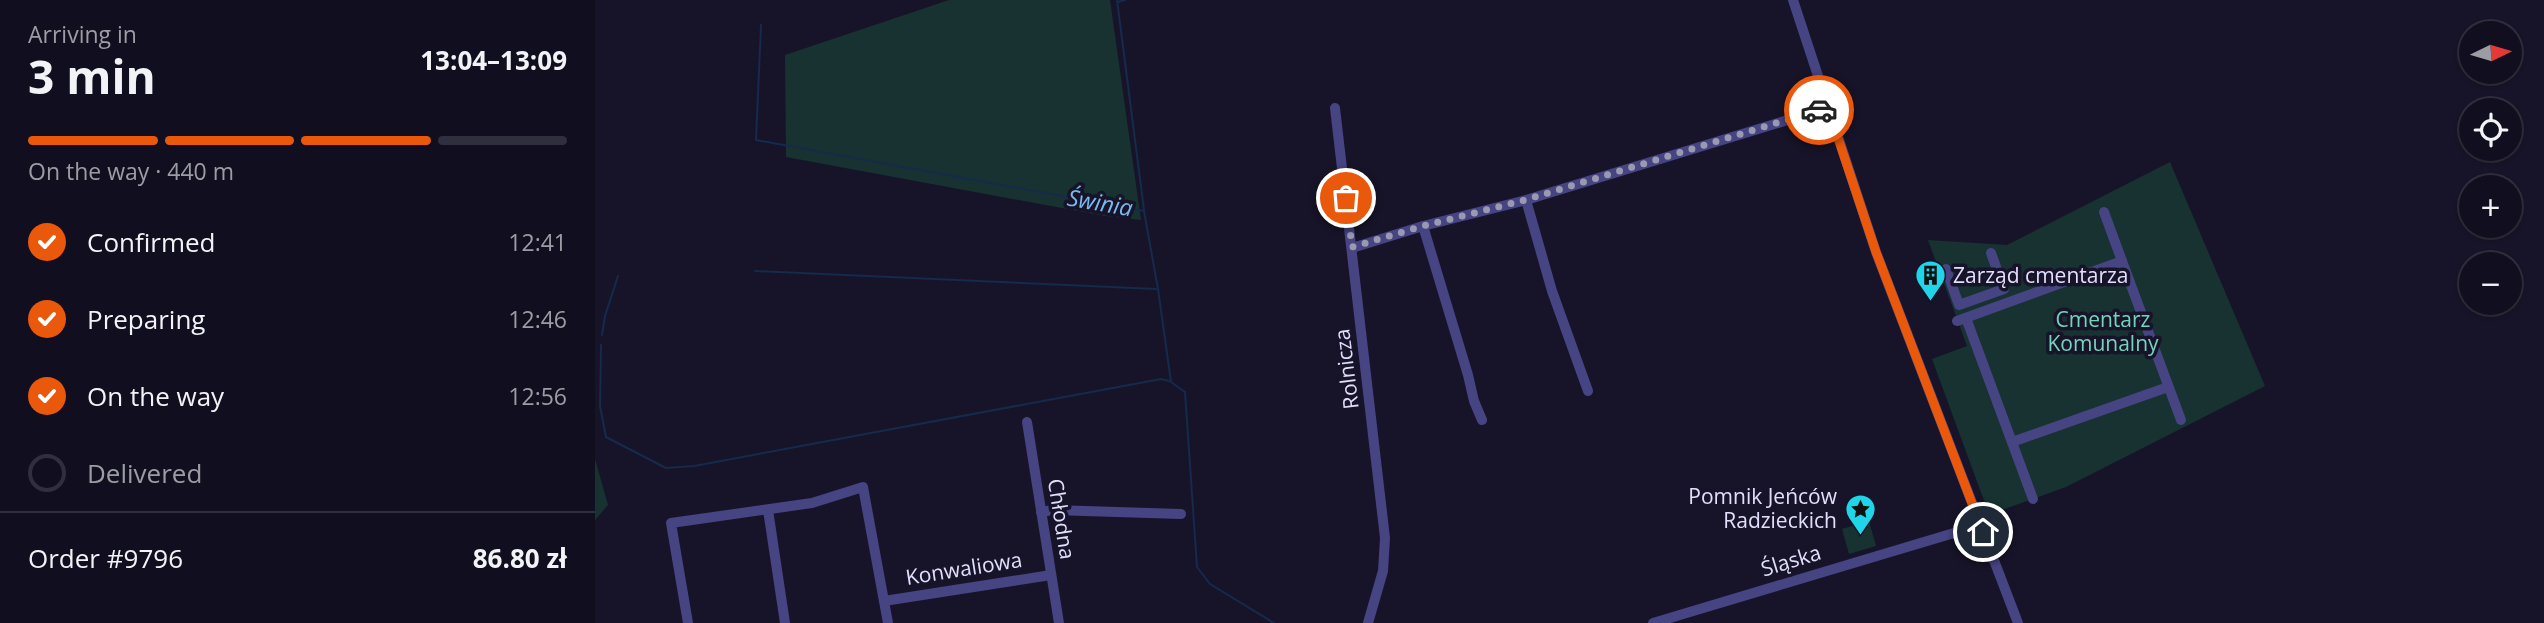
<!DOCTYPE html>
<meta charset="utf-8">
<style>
:root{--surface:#110f1f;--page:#1e1d2c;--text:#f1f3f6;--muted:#9c9ca4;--line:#302f3d;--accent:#ea580c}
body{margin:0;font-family:"Open Sans",sans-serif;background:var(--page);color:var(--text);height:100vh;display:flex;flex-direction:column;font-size:26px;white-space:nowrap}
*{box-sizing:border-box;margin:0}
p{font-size:23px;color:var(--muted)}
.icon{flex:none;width:38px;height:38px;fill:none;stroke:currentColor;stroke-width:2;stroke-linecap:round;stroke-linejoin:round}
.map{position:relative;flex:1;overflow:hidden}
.side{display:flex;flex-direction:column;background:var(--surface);width:595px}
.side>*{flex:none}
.needle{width:46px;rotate:85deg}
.controls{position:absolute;left:1864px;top:21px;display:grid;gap:14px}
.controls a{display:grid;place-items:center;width:63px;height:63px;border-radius:50%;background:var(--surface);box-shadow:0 2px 5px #0004,0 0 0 2px var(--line);font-size:35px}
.pin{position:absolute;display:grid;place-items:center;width:60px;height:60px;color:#fff;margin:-30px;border:4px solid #fff;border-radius:50%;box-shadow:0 2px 7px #0007}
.courier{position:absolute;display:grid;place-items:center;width:70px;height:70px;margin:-35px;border:5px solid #ea580c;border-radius:50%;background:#fff;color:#222;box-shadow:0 2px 9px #0007}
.overview em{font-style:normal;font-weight:700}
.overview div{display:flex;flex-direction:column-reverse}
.overview{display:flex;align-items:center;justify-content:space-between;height:119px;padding:0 28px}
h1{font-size:46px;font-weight:700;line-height:52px}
.bar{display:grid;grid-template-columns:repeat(4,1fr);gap:10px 7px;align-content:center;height:84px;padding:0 28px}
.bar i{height:9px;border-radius:5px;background:var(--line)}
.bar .current{background:var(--accent)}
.bar p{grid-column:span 4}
.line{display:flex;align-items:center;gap:18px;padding:0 28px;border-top:2px solid var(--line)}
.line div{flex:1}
ol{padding:0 28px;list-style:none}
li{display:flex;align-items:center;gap:21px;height:77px}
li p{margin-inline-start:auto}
li .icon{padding:7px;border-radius:50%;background:var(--accent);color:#fff;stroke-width:4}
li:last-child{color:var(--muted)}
li i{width:38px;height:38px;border:4px solid var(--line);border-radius:50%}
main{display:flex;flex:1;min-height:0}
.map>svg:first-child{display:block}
.green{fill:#173231}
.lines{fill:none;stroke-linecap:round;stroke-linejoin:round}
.stream{stroke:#152a4c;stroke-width:2}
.minor{stroke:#464483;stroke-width:10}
.done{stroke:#9b98b2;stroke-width:7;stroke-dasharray:0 12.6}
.route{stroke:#ea580c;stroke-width:9}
.labels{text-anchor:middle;stroke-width:7;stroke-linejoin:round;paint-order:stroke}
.poi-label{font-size:21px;fill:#e2dffc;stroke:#171429;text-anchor:start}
.park-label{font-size:21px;fill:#72d5bb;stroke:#171429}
.street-label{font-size:21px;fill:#e2dffc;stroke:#171429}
.water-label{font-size:23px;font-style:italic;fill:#78baf0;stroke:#171429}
</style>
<main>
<section class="side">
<div class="overview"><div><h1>3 min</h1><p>Arriving in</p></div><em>13:04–13:09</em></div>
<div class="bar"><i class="current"></i><i class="current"></i><i class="current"></i><i></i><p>On the way · 440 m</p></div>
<ol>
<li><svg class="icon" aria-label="check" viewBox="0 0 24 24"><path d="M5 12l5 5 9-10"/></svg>Confirmed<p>12:41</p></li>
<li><svg class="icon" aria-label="check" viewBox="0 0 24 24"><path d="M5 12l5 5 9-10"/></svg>Preparing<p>12:46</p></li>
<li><svg class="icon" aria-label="check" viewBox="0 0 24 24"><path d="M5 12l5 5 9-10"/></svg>On the way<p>12:56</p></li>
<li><i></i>Delivered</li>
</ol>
<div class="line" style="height:91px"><div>Order #9796</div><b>86.80 zł</b></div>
</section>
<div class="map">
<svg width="1949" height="623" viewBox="0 0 1949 623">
<rect width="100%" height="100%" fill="#171429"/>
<g class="green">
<path d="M354,0h161l31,220 -36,-4 -319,-59 -1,-102z"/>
<path d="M1575,162l95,224 -199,101 -67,24 -13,-5 -54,-147 35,-13 -39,-106 79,5z"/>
<path d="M0,459l13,46 -13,15z"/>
<path d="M1274,521l7,25 -27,8 -7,-25z"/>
</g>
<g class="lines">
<g class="stream">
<path d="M522,0l27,210"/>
<path d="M523,2l7,-2"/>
<path d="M166,25l-5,115 388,71 14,78 13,93 14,10 12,175 13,17 64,39"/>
<path d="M160,271l401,18"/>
<path d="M7,335l3,-19 13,-40"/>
<path d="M6,345l-1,61 6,31 60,31 28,-2 467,-87 8,2"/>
</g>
<g class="minor">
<path d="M1198,0l83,252 142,371"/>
<path d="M740,108l50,430 -2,33 -15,52"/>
<path d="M931,200l26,91 36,100"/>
<path d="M828,226l45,149 6,26 8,19"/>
<path d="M757,248l71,-22 103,-26 301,-92"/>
<path d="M1527,261l59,159"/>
<path d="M1351,269l13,36 45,-16 -13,-36"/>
<path d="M1371,318l67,181"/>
<path d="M1362,321l165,-60 -18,-49"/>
<path d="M432,422l32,201"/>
<path d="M1417,442l156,-55"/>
<path d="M173,510l17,113"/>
<path d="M446,512l12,-2 128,4"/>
<path d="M289,601l167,-26"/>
<path d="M93,623l-17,-100 141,-20 51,-16 25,136"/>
<path d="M1058,623l321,-96 6,1"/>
</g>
</g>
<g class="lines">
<path class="done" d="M751,198l6,49 71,-21 102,-26 294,-90"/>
<path class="route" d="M1224,110l9,-2 48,144 107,280"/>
</g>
<defs>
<symbol id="building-pin" viewBox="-11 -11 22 30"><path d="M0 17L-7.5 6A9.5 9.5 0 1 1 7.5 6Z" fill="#20d5e7" stroke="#171429"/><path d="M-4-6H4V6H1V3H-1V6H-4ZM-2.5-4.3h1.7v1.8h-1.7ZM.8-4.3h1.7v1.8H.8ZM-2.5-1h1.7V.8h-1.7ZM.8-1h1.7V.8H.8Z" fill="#111"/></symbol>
<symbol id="sight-pin" viewBox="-11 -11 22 30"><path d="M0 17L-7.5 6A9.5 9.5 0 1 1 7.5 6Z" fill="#20d5e7" stroke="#171429"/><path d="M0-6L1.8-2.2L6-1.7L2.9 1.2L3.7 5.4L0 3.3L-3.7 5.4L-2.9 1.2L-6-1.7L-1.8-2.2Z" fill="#111"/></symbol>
</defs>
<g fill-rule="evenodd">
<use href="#building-pin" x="1318" y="258" width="35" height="47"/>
<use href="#sight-pin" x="1248" y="492" width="35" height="47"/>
</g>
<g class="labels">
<g class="poi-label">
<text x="1358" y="283">Zarząd cmentarza</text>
<text x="1242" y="504" text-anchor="end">Pomnik Jeńców<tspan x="1242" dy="24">Radzieckich</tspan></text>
</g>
<g class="park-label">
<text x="1508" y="327">Cmentarz<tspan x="1508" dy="24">Komunalny</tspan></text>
</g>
<g class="street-label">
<text transform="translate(752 369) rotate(-97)" y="7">Rolnicza</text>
<text transform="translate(466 519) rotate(81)" y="7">Chłodna</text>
<text transform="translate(1196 561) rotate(-17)" y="7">Śląska</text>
<text transform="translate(369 569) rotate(-9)" y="7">Konwaliowa</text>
</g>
<g class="water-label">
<text transform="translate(505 203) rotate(10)" y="8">Świnia</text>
</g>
</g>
</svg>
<div class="controls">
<a><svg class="needle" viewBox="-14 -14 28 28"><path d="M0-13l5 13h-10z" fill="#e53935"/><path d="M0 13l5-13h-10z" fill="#9c9ca4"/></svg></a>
<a><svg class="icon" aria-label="locate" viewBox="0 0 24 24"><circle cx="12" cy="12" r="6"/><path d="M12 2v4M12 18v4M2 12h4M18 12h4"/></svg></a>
<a>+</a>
<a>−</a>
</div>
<div class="pin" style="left:751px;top:198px;background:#ea580c"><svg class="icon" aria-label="bag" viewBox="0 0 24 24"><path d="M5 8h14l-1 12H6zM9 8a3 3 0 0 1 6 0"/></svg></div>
<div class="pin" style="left:1388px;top:532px;background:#1f2937"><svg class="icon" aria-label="home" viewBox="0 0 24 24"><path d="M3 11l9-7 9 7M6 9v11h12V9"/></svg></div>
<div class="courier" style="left:1224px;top:110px"><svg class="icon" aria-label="car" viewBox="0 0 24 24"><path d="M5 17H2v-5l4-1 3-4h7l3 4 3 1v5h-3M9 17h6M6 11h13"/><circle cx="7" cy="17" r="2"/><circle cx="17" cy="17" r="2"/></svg></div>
</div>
</main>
